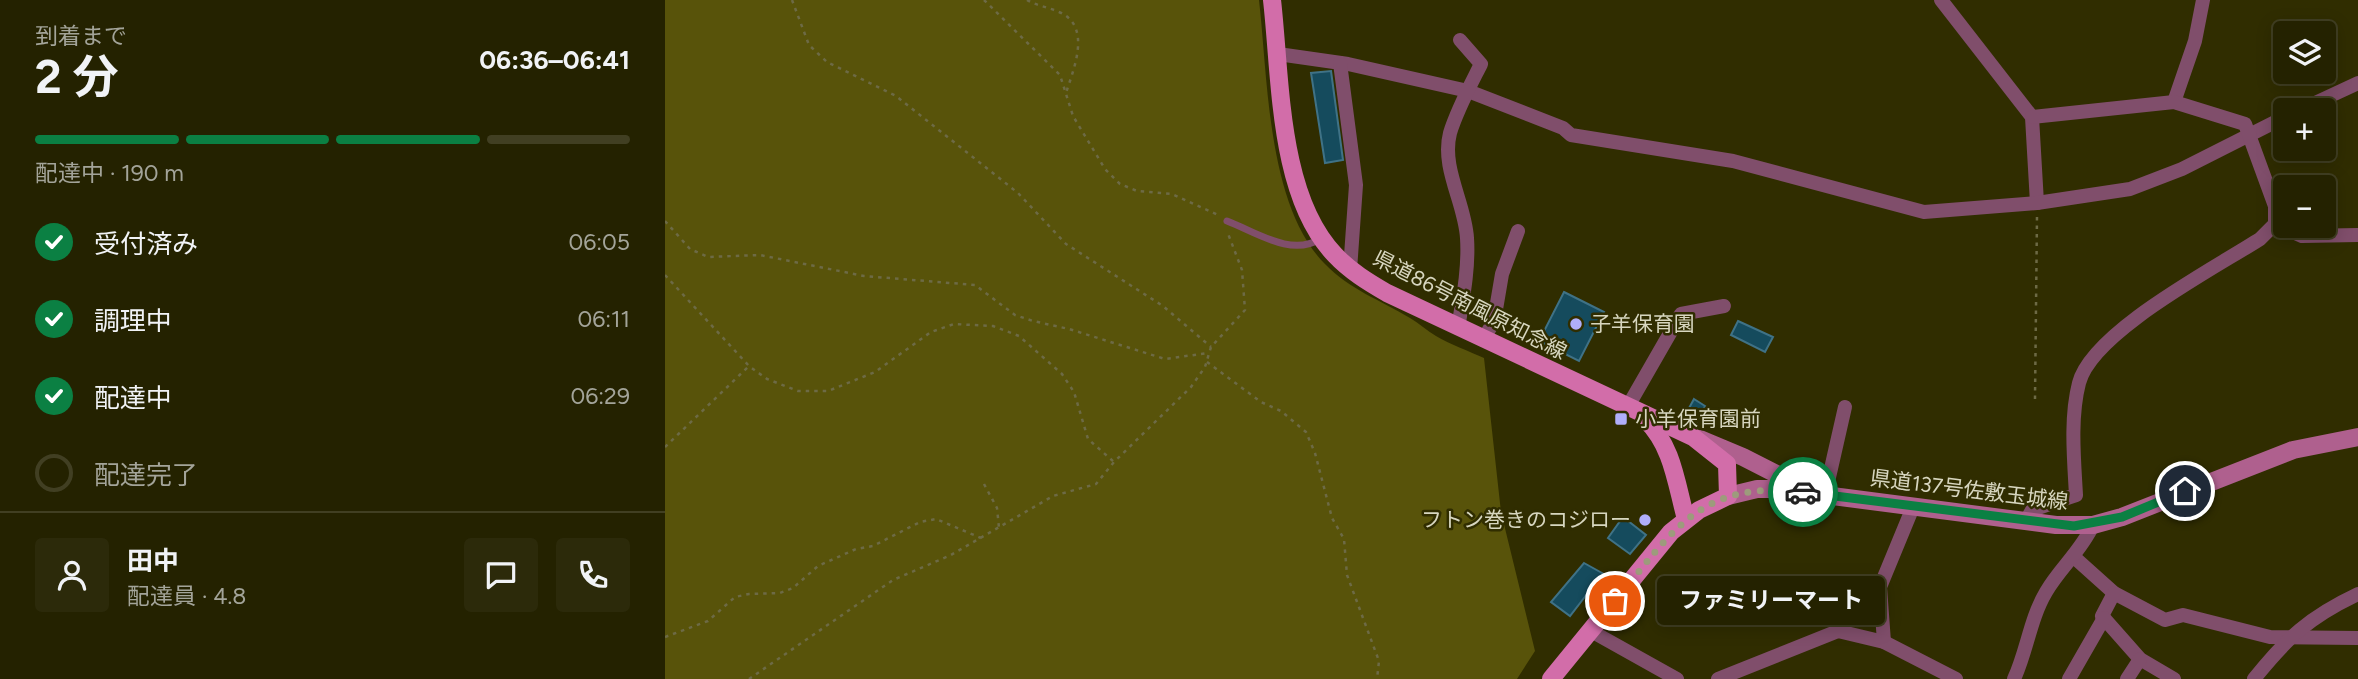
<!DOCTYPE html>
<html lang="ja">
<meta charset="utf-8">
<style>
:root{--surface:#242200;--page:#2c2a0a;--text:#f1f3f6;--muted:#a3a499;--line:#413f22;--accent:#0b8043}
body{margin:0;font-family:Figtree,"Noto Sans JP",sans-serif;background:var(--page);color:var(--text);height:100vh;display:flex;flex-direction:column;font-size:26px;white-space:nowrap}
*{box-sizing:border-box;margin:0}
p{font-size:23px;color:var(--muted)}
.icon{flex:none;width:38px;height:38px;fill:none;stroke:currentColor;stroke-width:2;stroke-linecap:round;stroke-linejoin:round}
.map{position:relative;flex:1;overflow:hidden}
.sheet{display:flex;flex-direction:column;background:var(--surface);width:665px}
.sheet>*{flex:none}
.tools{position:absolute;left:1608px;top:21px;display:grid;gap:14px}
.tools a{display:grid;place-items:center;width:63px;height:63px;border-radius:7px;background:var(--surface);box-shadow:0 4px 18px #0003,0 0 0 2px var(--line);font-size:35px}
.pin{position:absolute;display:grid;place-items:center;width:60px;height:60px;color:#fff;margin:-30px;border:4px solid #fff;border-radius:50%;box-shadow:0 2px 7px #0007}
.courier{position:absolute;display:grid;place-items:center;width:70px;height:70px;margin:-35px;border:5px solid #0b8043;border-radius:50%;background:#fff;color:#222;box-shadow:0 2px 9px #0007}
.bubble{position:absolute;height:49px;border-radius:7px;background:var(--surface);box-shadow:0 4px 18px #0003,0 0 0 2px var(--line);font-size:23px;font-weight:700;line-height:49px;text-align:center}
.headline em{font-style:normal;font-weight:700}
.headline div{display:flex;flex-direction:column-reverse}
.headline{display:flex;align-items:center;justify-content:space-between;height:119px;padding:0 35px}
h1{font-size:46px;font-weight:700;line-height:52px}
.bar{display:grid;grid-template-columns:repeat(4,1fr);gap:10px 7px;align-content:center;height:84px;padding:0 35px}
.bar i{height:9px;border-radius:5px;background:var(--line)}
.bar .current{background:var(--accent)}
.bar p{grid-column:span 4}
.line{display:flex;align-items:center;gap:18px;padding:0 35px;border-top:2px solid var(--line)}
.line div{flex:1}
.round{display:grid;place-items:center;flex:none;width:74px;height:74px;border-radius:7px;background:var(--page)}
ol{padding:0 35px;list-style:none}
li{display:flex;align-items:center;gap:21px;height:77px}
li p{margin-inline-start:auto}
li .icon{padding:7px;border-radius:50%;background:var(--accent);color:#fff;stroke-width:4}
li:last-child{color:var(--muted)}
li i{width:38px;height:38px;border:4px solid var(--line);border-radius:50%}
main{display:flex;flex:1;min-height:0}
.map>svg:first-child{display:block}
.green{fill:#58530a}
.building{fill:#154b5d;stroke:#3f7286;stroke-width:2}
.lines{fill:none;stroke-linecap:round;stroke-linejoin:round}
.path{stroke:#6d6a45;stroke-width:2.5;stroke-dasharray:3.5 5;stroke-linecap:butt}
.service{stroke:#804e6b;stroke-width:7}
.minor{stroke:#804e6b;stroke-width:14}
.secondary{stroke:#af608e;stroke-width:18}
.primary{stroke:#d26da9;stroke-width:18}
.done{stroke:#9d9b7c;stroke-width:7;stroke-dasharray:0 12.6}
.route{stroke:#0b8043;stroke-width:9}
.poi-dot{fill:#b0aefa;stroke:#302d00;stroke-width:2.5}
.labels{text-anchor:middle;stroke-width:5;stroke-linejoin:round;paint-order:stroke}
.street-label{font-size:21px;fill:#d7d6bf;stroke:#302d00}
.poi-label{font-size:21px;fill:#d7d6bf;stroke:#302d00;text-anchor:start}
</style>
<main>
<section class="sheet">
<div class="headline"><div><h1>2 分</h1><p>到着まで</p></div><em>06:36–06:41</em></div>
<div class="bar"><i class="current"></i><i class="current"></i><i class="current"></i><i></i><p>配達中 · 190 m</p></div>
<ol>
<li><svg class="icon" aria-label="check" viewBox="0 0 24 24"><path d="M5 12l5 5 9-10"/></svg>受付済み<p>06:05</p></li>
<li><svg class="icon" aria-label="check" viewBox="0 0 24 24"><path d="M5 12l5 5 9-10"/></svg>調理中<p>06:11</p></li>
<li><svg class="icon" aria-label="check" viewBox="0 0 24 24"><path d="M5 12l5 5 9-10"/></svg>配達中<p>06:29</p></li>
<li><i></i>配達完了</li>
</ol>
<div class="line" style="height:126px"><a class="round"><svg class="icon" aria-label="person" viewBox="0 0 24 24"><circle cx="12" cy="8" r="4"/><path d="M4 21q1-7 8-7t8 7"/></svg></a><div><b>田中</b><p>配達員 · 4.8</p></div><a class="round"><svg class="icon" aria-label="chat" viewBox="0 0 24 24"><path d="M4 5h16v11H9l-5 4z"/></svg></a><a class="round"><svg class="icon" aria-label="phone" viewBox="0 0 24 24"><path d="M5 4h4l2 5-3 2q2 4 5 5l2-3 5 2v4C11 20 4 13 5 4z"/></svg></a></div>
</section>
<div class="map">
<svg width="1693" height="679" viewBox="0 0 1693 679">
<rect width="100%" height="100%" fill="#302d00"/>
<path class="green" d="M0,0h594c9,78 8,206 66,264 24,25 55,36 85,54 9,5 17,13 26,18 15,9 33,15 48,22l17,154 34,139 -18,28h-852z"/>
<g class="building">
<path d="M666,71l12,89 -18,3 -14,-90z"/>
<path d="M899,292l40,20 -25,49 -40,-20z"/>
<path d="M1073,321l35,16 -8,15 -34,-17z"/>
<path d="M1029,399l11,7 -10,19 -12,-6z"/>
<path d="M958,517l23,18 -16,19 -22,-16z"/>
<path d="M919,563l27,15 -10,12 -7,-5 -24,31 -19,-14z"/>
</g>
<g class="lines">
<g class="path">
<path d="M127,0l17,45 18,17 69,34 122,97 48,51 97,62 48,41"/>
<path d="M319,0l76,75 13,41 32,53 15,15 17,7 35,3 46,21"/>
<path d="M362,0c10,6 21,7 32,12 33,14 15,56 7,81"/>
<path d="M0,221l25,28 18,8 52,-2 104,21 111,9 40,30 18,6 36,8 96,30 43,-6"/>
<path d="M0,275l84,91 18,13 31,12h30l47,-19 56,-40 23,-8 39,2 26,10 43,38 12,18 14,47 26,23"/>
<path d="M542,362l54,40 20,9 25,21 9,21 17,65 12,21 3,36 32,86 -2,18"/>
<path d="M1370,399l2,-183"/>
<path d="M0,447l84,-81"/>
<path d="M319,484l13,24 2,20"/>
<path d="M0,637l43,-16 27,-24 14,-3 31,-1 13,-5 25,-22 38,-17 17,-3 47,-24 16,-3 45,19"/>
<path d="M84,679l144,-99 58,-25 102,-59 43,-12 18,-22 77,-75 14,-20 6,-20 34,-37 -3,-40 -15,-39"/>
</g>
<path class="service" d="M562,221c29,11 64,36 93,18"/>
<g class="minor">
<path d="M1276,0l91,117 5,86"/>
<path d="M613,54l70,10 120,27 95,37 8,7 162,26 191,51 113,-9 93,-14 52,-20 103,-52"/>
<path d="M675,63l16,122 -6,85"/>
<path d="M1509,102l21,-61 8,-41"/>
<path d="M1635,110l58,-27"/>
<path d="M1610,224l27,12 56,-1"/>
<path d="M793,328c5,-30 11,-60 9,-90 -2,-35 -26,-70 -17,-105 7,-23 20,-47 31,-69l-21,-24"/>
<path d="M818,340l11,-19 8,-47 16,-43"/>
<path d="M962,408l54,-94 43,-8"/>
<path d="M1160,495l20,-88"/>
<path d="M1361,521l6,-11 44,-15c-2,-36 -6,-77 3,-112 13,-51 136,-115 181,-144l15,-15v-18l-30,-82 -71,-22 -142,15"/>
<path d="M1410,558l39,35 51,27 18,-5 87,22 88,1"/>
<path d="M1449,593l-12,23 38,43 34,20"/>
<path d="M926,631l86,48"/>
<path d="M1219,642l-4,-55 33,-80"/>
<path d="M1053,679l120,-48 46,11 72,37"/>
<path d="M1349,679c13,-28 16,-60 32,-87 14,-24 35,-41 47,-67"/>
<path d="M1404,679l35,-61"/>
<path d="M1462,679l13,-20"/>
<path d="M1589,679c33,-41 55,-62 104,-85"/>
</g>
<g class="secondary">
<path d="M1035,439l43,18 61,31"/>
<path d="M1063,496l29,-7h21l278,36h37l29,-8 171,-67 65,-13"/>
</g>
<g class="primary">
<path d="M607,0c9,78 6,196 63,255 15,16 33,27 52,38l306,144 34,27 1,32 -29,14 -28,22 -120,147"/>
<path d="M981,420c27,27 30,63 40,99"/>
</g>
</g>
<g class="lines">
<path class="done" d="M950,601c58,-70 85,-121 188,-109"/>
<path class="route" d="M1138,492l271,34 48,-9 63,-26"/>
</g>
<g class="poi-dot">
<circle cx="911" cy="324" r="7"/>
<rect x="949" y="412" width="14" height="14" rx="3.5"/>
<circle cx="980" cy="520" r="7"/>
</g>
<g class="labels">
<g class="street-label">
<text transform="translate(805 305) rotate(27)" y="7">県道86号南風原知念線</text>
<text transform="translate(1304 490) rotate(7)" y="7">県道137号佐敷玉城線</text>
</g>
<g class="poi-label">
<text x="925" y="331">子羊保育園</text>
<text x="970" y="426">小羊保育園前</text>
<text x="966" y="527" text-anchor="end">フトン巻きのコジロー</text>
</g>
</g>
</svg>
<div class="tools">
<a><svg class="icon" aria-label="layers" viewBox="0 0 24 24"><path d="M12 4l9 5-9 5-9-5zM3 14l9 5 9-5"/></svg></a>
<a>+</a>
<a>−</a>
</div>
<div class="pin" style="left:950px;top:601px;background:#ea580c"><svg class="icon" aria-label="bag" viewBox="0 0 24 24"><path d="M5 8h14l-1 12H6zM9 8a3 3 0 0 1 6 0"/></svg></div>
<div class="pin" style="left:1520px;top:491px;background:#1f2937"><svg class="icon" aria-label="home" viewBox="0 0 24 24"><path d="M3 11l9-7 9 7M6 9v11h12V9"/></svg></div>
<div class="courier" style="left:1138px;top:492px"><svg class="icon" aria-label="car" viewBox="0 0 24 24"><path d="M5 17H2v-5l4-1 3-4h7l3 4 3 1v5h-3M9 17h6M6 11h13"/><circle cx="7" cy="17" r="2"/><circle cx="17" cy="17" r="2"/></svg></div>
<div class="bubble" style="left:992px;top:576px;width:228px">ファミリーマート</div>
</div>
</main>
